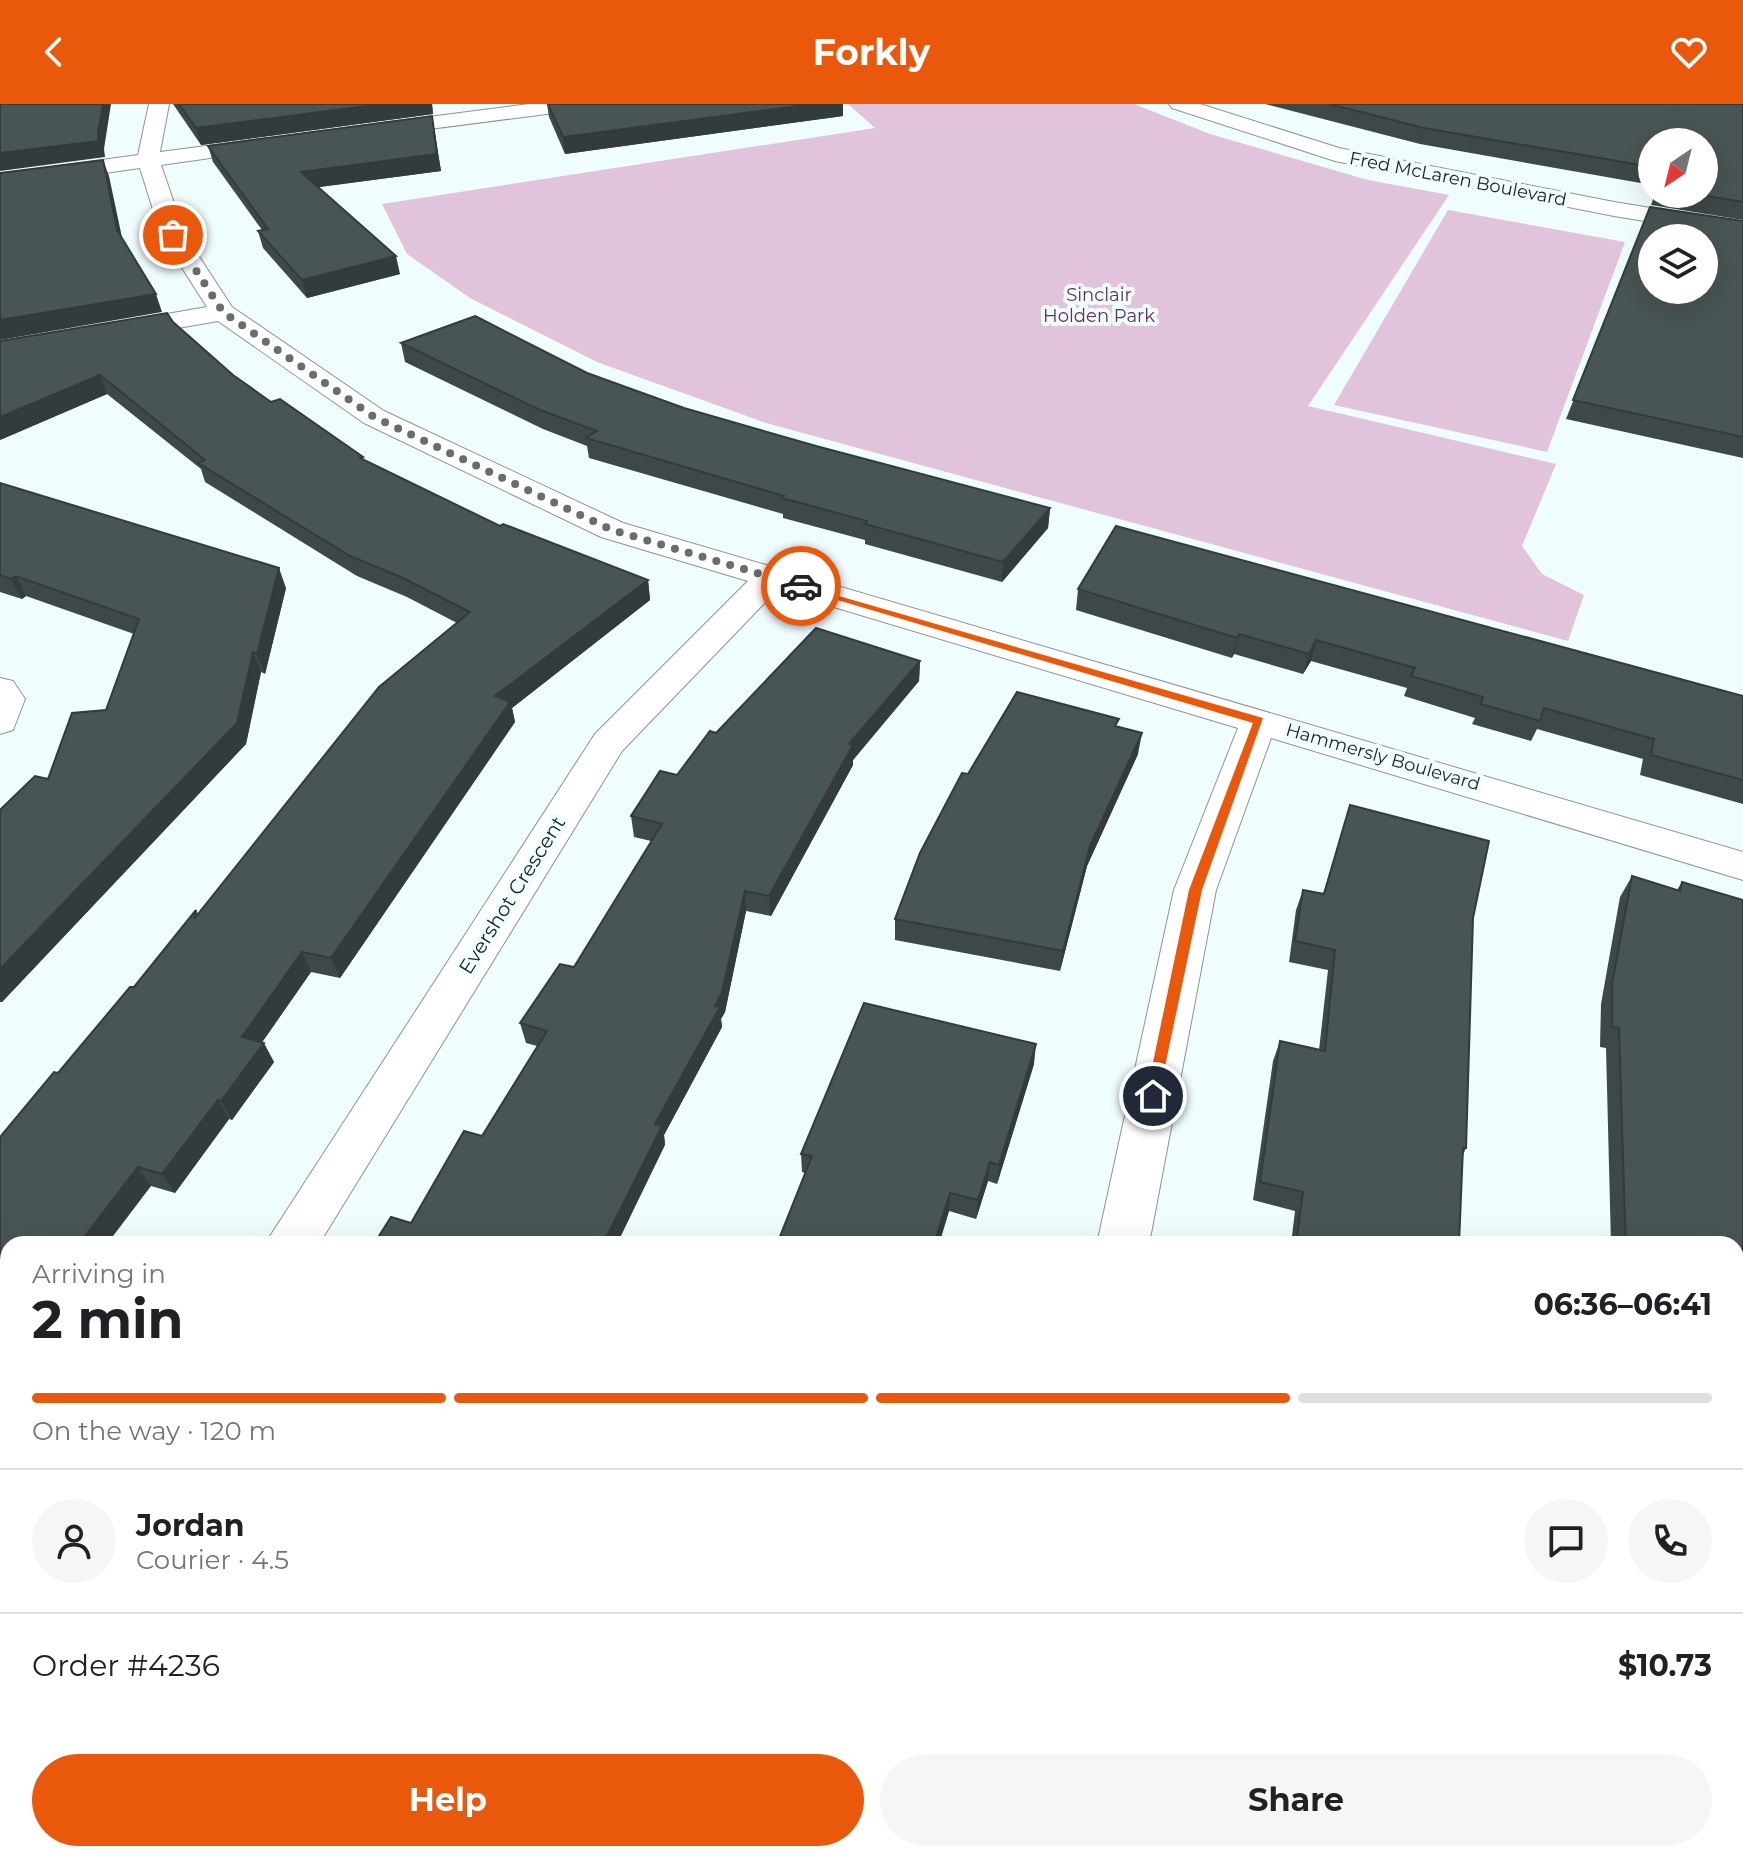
<!DOCTYPE html>
<meta charset="utf-8">
<style>
:root{--surface:#fff;--page:#f6f6f6;--text:#202124;--muted:#757577;--line:#e0e0e0;--accent:#ea580c}
body{margin:0;font-family:Montserrat,sans-serif;background:var(--page);color:var(--text);height:100vh;display:flex;flex-direction:column;font-size:30px;white-space:nowrap}
*{box-sizing:border-box;margin:0}
p{font-size:26px;color:var(--muted)}
.icon{flex:none;width:44px;height:44px;fill:none;stroke:currentColor;stroke-width:2;stroke-linecap:round;stroke-linejoin:round}
.map{position:relative;flex:1;overflow:hidden}
.details{position:absolute;left:0px;top:1132px;width:1744px;height:626px;display:flex;flex-direction:column;background:var(--surface);border-radius:24px 24px 0 0;box-shadow:0 8px 32px #0002}
.details>*{flex:none}
.needle{width:52px;rotate:215deg}
.buttons{position:absolute;left:1638px;top:24px;display:grid;gap:16px}
.buttons a{display:grid;place-items:center;width:80px;height:80px;border-radius:50%;background:var(--surface);box-shadow:0 8px 32px #0002;font-size:40px}
.pin{position:absolute;display:grid;place-items:center;width:68px;height:68px;color:#fff;margin:-34px;border:4px solid #fff;border-radius:50%;box-shadow:0 2px 8px #0007}
.courier{position:absolute;display:grid;place-items:center;width:80px;height:80px;margin:-40px;border:6px solid #ea580c;border-radius:50%;background:#fff;color:#222;box-shadow:0 2px 10px #0007}
.overview em{font-style:normal;font-weight:700}
.overview div{display:flex;flex-direction:column-reverse}
.overview{display:flex;align-items:center;justify-content:space-between;height:136px;padding:0 32px}
h1{font-size:52px;font-weight:700;line-height:60px}
.bar{display:grid;grid-template-columns:repeat(4,1fr);gap:12px 8px;align-content:center;height:96px;padding:0 32px}
.bar i{height:10px;border-radius:6px;background:var(--line)}
.bar .on{background:var(--accent)}
.bar p{grid-column:span 4}
.line{display:flex;align-items:center;gap:20px;padding:0 32px;border-top:2px solid var(--line)}
.line div{flex:1}
.round{display:grid;place-items:center;flex:none;width:84px;height:84px;border-radius:42px;background:var(--page)}
.cta{display:flex;gap:16px;margin-top:auto;padding:16px 32px}
.cta a{flex:1;height:92px;border-radius:48px;background:var(--accent);color:#fff;font-size:32px;font-weight:700;line-height:92px;text-align:center}
.cta a+a{background:var(--page);color:var(--text)}
header{display:flex;justify-content:space-between;align-items:center;height:104px;padding:0 32px;background:var(--accent);color:#fff;font-size:36px;font-weight:700}
.map>svg:first-child{display:block}
.green{fill:#e1c3db}
.lines{fill:none;stroke-linecap:round;stroke-linejoin:round}
.minor-casing{stroke:#899597;stroke-width:2}
.minor{fill:#fff;fill-rule:evenodd}
.wall{fill:#3f4849}
.shaded-wall{fill:#333b3c}
.building{fill:#495455;stroke:#333b3c;stroke-width:2;fill-rule:evenodd}
.route{fill:#ea580c}
.done{stroke:#666e6f;stroke-width:8;stroke-dasharray:0 14.4}
.labels{text-anchor:middle;stroke-width:8;stroke-linejoin:round;paint-order:stroke}
.far-street-label{font-size:18px;fill:#1c2121;stroke:#f0fdff}
.far-park-label{font-size:18px;fill:#662d5d;stroke:#f0fdff}
.street-label{font-size:20px;fill:#1c2121;stroke:#f0fdff}
</style>
<header><svg class="icon" aria-label="back" viewBox="0 0 24 24"><path d="M15 5l-7 7 7 7"/></svg>Forkly<svg class="icon" aria-label="heart" viewBox="0 0 24 24"><path d="M12 20l-8-8c-3-5 5-10 8-4 3-6 11-1 8 4z"/></svg></header>
<div class="map">
<svg width="1743" height="1757" viewBox="0 0 1743 1757">
<rect width="100%" height="100%" fill="#f0fdff"/>
<g class="green">
<path d="M848,0h286l76,30 158,46 81,15 -141,211 248,58 -34,82 20,28 42,21 -16,46 -802,-218 -169,-61 -127,-64 -63,-44 -25,-50 493,-76z"/>
<path d="M1448,106l177,32 -78,210 -213,-47z"/>
</g>
<g class="lines">
<defs>
<g id="minor">
<path d="M149,0h20l-9,48 107,-14 8,1 3,5 -3,5 -8,1 -106,15 24,70 47,72 152,104 239,112 1120,329v28l-472,-142 -55,152 -67,354h-52l77,-354 64,-162 -461,-138 -155,161 -303,493h-54l330,-510 153,-153 -147,-44 -237,-114 -146,-102 -218,38v-16l207,-36 -46,-72 -21,-67 -140,20v-14l138,-19z"/>
<path d="M529,0h58l-10,6 -202,26 -11,-6 11,-6z"/>
<path d="M1169,0h31l139,44 275,54 129,21v14l-129,-21 -279,-55 -163,-53z"/>
<path d="M0,574l13,3 12,18 -12,31 -13,4z"/>
<path d="M8,1556v73l-8,4v-73z"/>
<path d="M964,1750h68l-1,7h-68z"/>
</g>
</defs>
<use href="#minor" class="minor-casing"/>
<use href="#minor" class="minor"/>
</g>
<g class="wall">
<path d="M173,0h259l1,10 -232,31z"/>
<path d="M547,0h296v12l-278,38 -16,-37z"/>
<path d="M1265,0h478v116l-92,-15 4,-11h49l-52,-52v43l-232,-41z"/>
<path d="M432,12l9,55 -123,16 82,87 -93,24 -44,-50 -5,-17 4,-1 -49,-68 -5,-16z"/>
<path d="M1650,103l93,14v237l-177,-39z"/>
<path d="M173,218l60,53 38,27 92,55 1,3 136,66 148,54 2,20 -138,108 3,14 -175,256 -29,-6 -49,70 12,20 -42,58 -3,-1 -54,74 -24,-7 -143,58v201l-8,11v-319l134,-150 62,-77 2,4 259,-291 -50,-26 -50,-21 -152,-94 -4,-13 -94,-75 -107,46z"/>
<path d="M401,239l186,30 97,35 132,38 234,62 -2,20 -46,54 -137,-38v-4l-82,-22v-4l-194,-56 -2,-12 -44,-17 -138,-67z"/>
<path d="M0,379l286,105 -21,86 -4,-2 -15,72 -244,258h-2v-192l48,-31 58,-69 28,-76 -108,-38 -4,3 -22,-7z"/>
<path d="M1078,485l665,107v108l-103,-29 3,-16 -106,-30 -6,12 -59,-17 3,-6 -71,-22 3,-8 -96,-27 -8,13 -69,-20 -2,4 -156,-48z"/>
<path d="M920,557l-1,20 -66,79v5l-82,151 -25,-5 -21,101 -4,7 1,8 -58,108 1,10 -254,78 71,-87 55,-90 -11,-3 -6,-20 54,-56 77,-126 -17,-4 -3,-21 46,-41 39,-42z"/>
<path d="M1118,623l20,27 -51,112 -27,105 -165,-31v-21l73,-145z"/>
<path d="M1350,701l123,113 -7,230 -3,7 -4,89h-168l4,-33 -42,-11 20,-139 7,-20 39,9 9,-80 -39,-8 7,-52 7,-20 20,4z"/>
<path d="M1632,772l45,14 5,-8 61,18v961h-108v-7h101v-610h-125l-5,-196 -6,-1 1,-43 19,-107z"/>
<path d="M1034,960l-37,120 -9,-3 -12,38 -27,-8 -10,33h-162l28,-71 -3,-1 -1,-18z"/>
<path d="M1160,1750h277v7h-278z"/>
</g>
<g class="shaded-wall">
<path d="M103,0h8l-7,45 1,8 -105,14v-18l98,-20z"/>
<path d="M383,0h49l1,10 -232,31 -5,-17z"/>
<path d="M813,0h30v12l-278,38 -2,-17z"/>
<path d="M432,12l9,55 -136,18 -4,-17z"/>
<path d="M103,56l6,16 15,71 -7,-17z"/>
<path d="M396,152l4,18 -93,24 -5,-18z"/>
<path d="M156,190l6,18 -162,28v-20z"/>
<path d="M100,271l7,19 -107,46v-23z"/>
<path d="M1050,404l-2,20 -46,54 1,-20z"/>
<path d="M279,464l7,20 -21,86 -8,-20z"/>
<path d="M16,472l10,20 -4,3 -11,-20z"/>
<path d="M648,476l2,20 -138,108 3,14 -175,256 -9,-20 164,-262z"/>
<path d="M1239,530l-5,20 -2,4 5,-20z"/>
<path d="M1316,536l-5,21 -8,13 6,-20z"/>
<path d="M253,548l8,20 -15,72 -244,258 -2,-2v-31z"/>
<path d="M920,557l-1,20 -66,79v5l-82,151 -2,-20 80,-152z"/>
<path d="M1142,629l-4,21 -51,112 -27,105 3,-20 27,-105z"/>
<path d="M745,787l1,20 -21,101 -4,7 1,8 -58,108 1,10 -48,99h-14l52,-120 60,-118z"/>
<path d="M302,848l9,20 -59,85 -10,-20z"/>
<path d="M264,939l10,19 -42,58 -11,-19z"/>
<path d="M1036,940l-2,20 -37,120 2,-19z"/>
<path d="M218,996l11,19 -54,74 -13,-19z"/>
<path d="M990,1058l-2,19 -12,38 2,-19z"/>
<path d="M138,1063l13,19 -44,58h-28z"/>
<path d="M950,1089l-1,18 -10,33h-5z"/>
<path d="M8,1300v41l-8,11v-41z"/>
<path d="M308,1750h6l9,6 -1,1h-18z"/>
<path d="M315,1750h14l-3,7z"/>
<path d="M745,1750h6l-3,7h-5z"/>
</g>
<g class="building">
<path d="M0,0h103l-5,29 1,8 -99,12z"/>
<path d="M179,0h204l-187,24z"/>
<path d="M548,0h265l-250,33z"/>
<path d="M1329,0h414v98l-47,-8h8v-52h-52v25l-228,-39z"/>
<path d="M432,12l5,38 -136,18 95,84 -94,24 -44,-49 10,-2 -60,-83z"/>
<path d="M103,56l14,70 39,64 -156,26v-147z"/>
<path d="M1650,103l93,14v216l-170,-37zM1652,134h52v52h-52z"/>
<path d="M167,209l6,9 60,53 38,27 9,-3 83,58 -3,1 140,68 3,-2 145,56 -153,116 15,6 -179,256 -29,-6 -60,85 22,6 -43,58 -3,-1 -56,74 -24,-7 -59,77h-71v160l-8,11v-278l54,-65 4,1 72,-86h4l62,-77 -2,9 185,-232 91,-75 -69,-35 -51,-21 -152,-93 7,-3 -105,-85 -100,42v-76z"/>
<path d="M475,212l112,57 97,35 132,38 234,62 -47,54 -138,-38 2,-3 -85,-23 2,-2 -198,-58 11,-7 -57,-21 -139,-67z"/>
<path d="M0,379l279,85 -22,86 -4,-2 -16,71 -237,246v-159l35,-34 13,3 24,-66 34,-3 33,-91 -123,-43 -5,3 -11,-4z"/>
<path d="M1116,422l627,170v84l-92,-25 3,-16 -110,-31 -4,13 -59,-17 2,-7 -72,-21 4,-8 -99,-28 -7,14 -70,-20 -2,4 -159,-49z"/>
<path d="M816,524l104,33 -71,83 4,1 -84,151 -24,-5 -23,101 -7,14 5,1 -65,117 7,2 -59,118h-229l17,-27 20,6 53,-92 18,5 65,-105 -27,-8 40,-59 14,3 88,-143 -31,-8 29,-45 17,4 33,-44 6,2z"/>
<path d="M1017,588l102,27 -4,7 27,7 -52,113 -27,105 -168,-32 25,-66 42,-80 6,1z"/>
<path d="M1350,701l139,36 -16,77 -7,230h-3l-4,96h-163l7,-52 -43,-10 20,-141 45,10 10,-101 -40,-9 8,-51 21,4z"/>
<path d="M1632,772l48,15 2,-9 61,18v961h-88l-1,-7h82v-610h-110l-1,-21 -6,-195 -7,-1v-43z"/>
<path d="M864,899l172,41 -37,121 -9,-3 -12,38 -28,-7 -16,51h-157l35,-88 -11,-2z"/>
<path d="M78,1750h230l-4,7h-231z"/>
<path d="M530,1750h215l-2,7h-216z"/>
<path d="M1166,1750h271v7h-272z"/>
</g>
<path class="route" d="M797,480l466,134 -61,172 -44,210 -5,2 -7,-6 43,-206 64,-167 -456,-135z"/>
<g class="lines">
<path class="done" d="M173,131l50,77 151,105 238,113 189,56"/>
</g>
<g class="labels">
<g class="far-street-label">
<text transform="translate(1458 75) rotate(11)" y="6">Fred McLaren Boulevard</text>
<text transform="translate(1383 653) rotate(16)" y="6">Hammersly Boulevard</text>
</g>
<g class="far-park-label">
<text x="1099" y="197">Sinclair<tspan x="1099" dy="21">Holden Park</tspan></text>
</g>
<g class="street-label">
<text transform="translate(512 791) rotate(-58)" y="7">Evershot Crescent</text>
</g>
</g>
</svg>
<div class="buttons">
<a><svg class="needle" viewBox="-14 -14 28 28"><path d="M0-13l5 13h-10z" fill="#e53935"/><path d="M0 13l5-13h-10z" fill="#757577"/></svg></a>
<a><svg class="icon" aria-label="layers" viewBox="0 0 24 24"><path d="M12 4l9 5-9 5-9-5zM3 14l9 5 9-5"/></svg></a>
</div>
<div class="pin" style="left:173px;top:131px;background:#ea580c"><svg class="icon" aria-label="bag" viewBox="0 0 24 24"><path d="M5 8h14l-1 12H6zM9 8a3 3 0 0 1 6 0"/></svg></div>
<div class="pin" style="left:1153px;top:992px;background:#1f2937"><svg class="icon" aria-label="home" viewBox="0 0 24 24"><path d="M3 11l9-7 9 7M6 9v11h12V9"/></svg></div>
<div class="courier" style="left:801px;top:482px"><svg class="icon" aria-label="car" viewBox="0 0 24 24"><path d="M5 17H2v-5l4-1 3-4h7l3 4 3 1v5h-3M9 17h6M6 11h13"/><circle cx="7" cy="17" r="2"/><circle cx="17" cy="17" r="2"/></svg></div>
<section class="details">
<div class="overview"><div><h1>2 min</h1><p>Arriving in</p></div><em>06:36–06:41</em></div>
<div class="bar"><i class="on"></i><i class="on"></i><i class="on"></i><i></i><p>On the way · 120 m</p></div>
<div class="line" style="height:144px"><a class="round"><svg class="icon" aria-label="person" viewBox="0 0 24 24"><circle cx="12" cy="8" r="4"/><path d="M4 21q1-7 8-7t8 7"/></svg></a><div><b>Jordan</b><p>Courier · 4.5</p></div><a class="round"><svg class="icon" aria-label="chat" viewBox="0 0 24 24"><path d="M4 5h16v11H9l-5 4z"/></svg></a><a class="round"><svg class="icon" aria-label="phone" viewBox="0 0 24 24"><path d="M5 4h4l2 5-3 2q2 4 5 5l2-3 5 2v4C11 20 4 13 5 4z"/></svg></a></div>
<div class="line" style="height:104px"><div>Order #4236</div><b>$10.73</b></div>
<div class="cta"><a>Help</a><a>Share</a></div>
</section>
</div>
